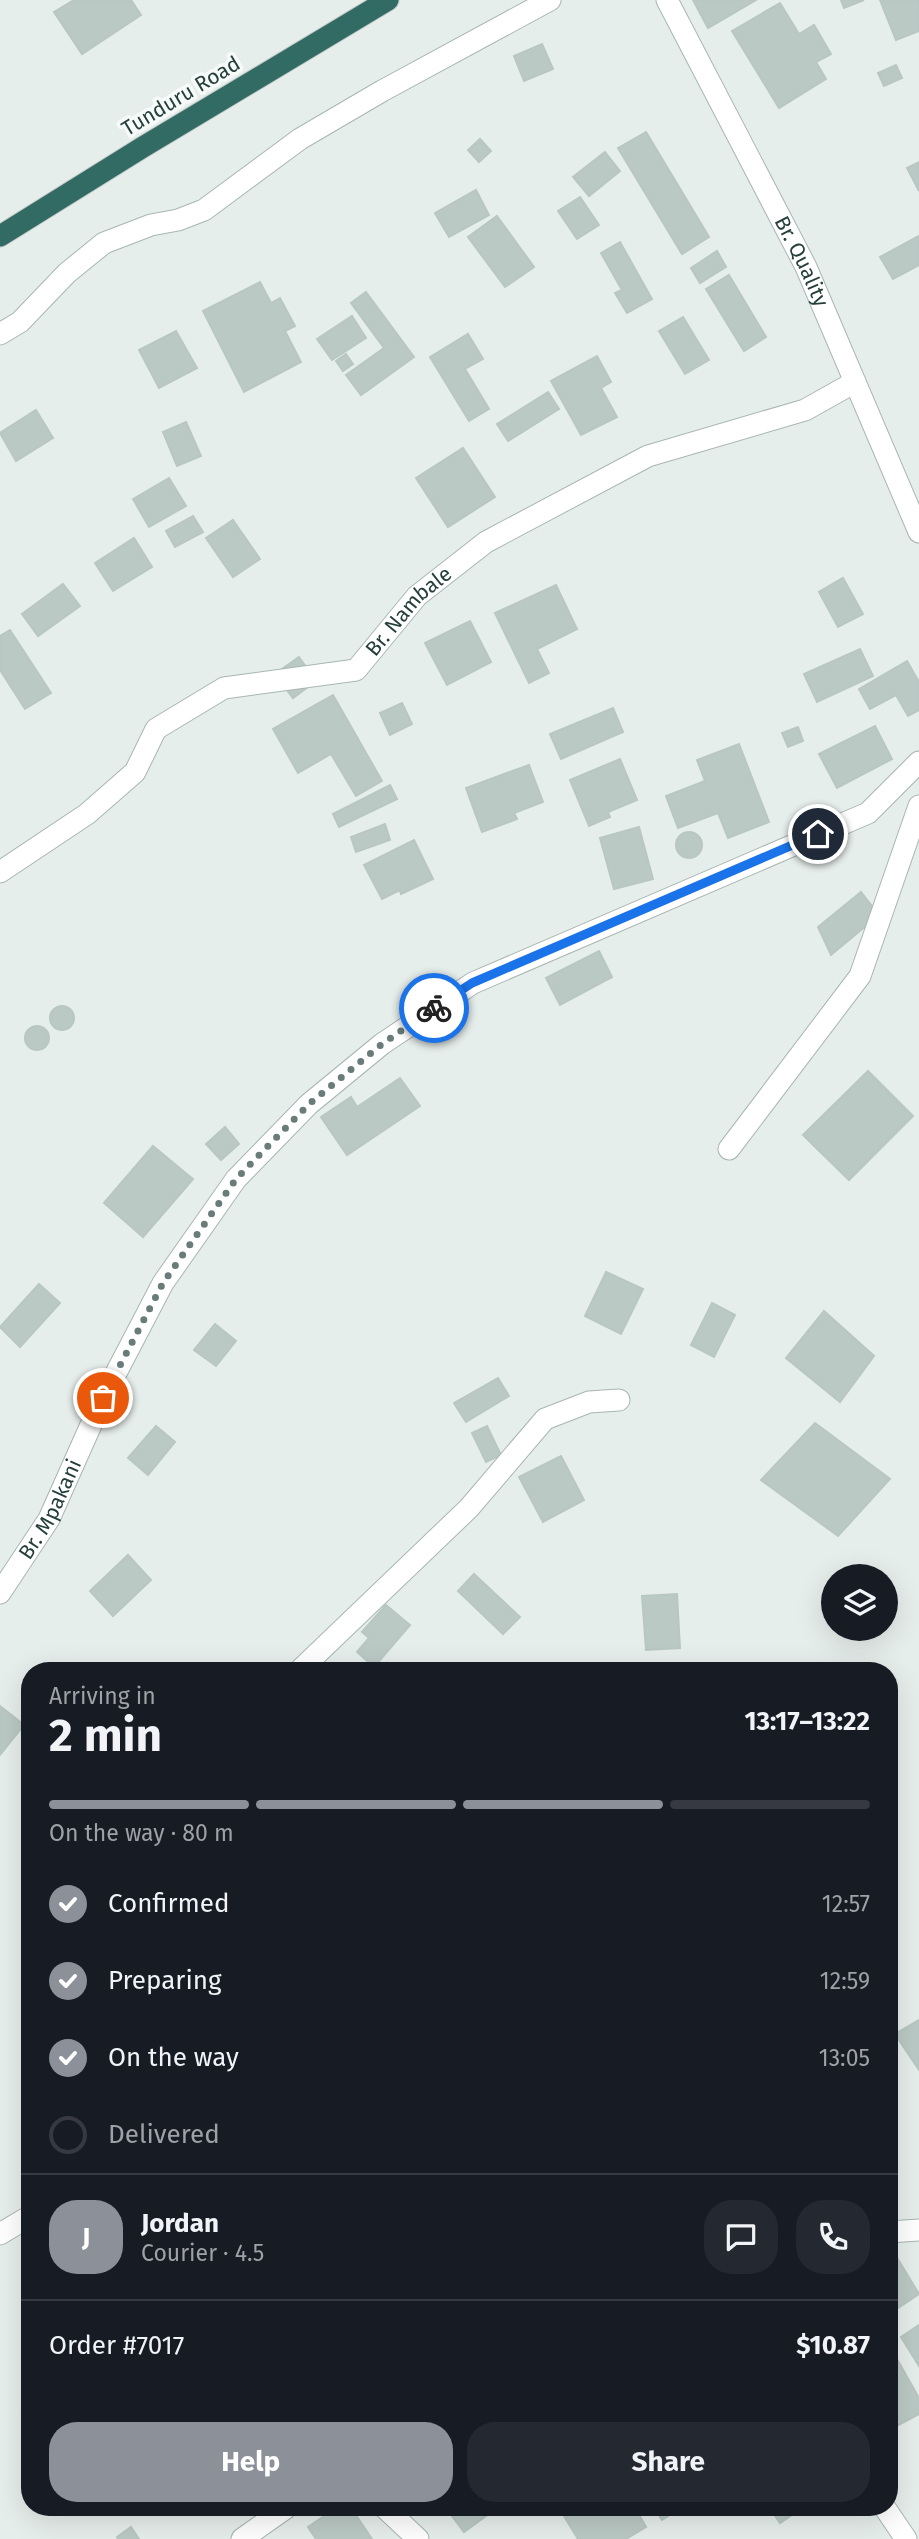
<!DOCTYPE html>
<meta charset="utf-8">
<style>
:root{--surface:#171b24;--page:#242831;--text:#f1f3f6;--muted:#9ea1a6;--line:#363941;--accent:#8c9099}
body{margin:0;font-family:"Fira Sans",sans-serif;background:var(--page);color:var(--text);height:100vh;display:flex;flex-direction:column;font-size:26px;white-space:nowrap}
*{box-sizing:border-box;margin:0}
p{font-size:23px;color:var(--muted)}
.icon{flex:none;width:38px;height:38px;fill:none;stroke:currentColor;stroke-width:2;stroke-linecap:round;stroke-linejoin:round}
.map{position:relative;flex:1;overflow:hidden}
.sheet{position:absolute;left:21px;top:1662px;width:877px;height:854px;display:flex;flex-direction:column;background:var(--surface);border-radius:28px;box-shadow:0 7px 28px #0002}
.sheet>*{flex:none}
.controls{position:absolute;left:821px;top:1564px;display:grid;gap:14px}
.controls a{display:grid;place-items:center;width:77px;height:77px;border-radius:50%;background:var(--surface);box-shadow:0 7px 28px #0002;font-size:35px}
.pin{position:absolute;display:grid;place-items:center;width:60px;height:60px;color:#fff;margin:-30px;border:4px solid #fff;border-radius:50%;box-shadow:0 2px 7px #0007}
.courier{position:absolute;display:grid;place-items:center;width:70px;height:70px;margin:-35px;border:5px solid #1a73e8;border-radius:50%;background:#fff;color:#222;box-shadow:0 2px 9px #0007}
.summary em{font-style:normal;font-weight:700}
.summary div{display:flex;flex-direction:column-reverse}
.summary{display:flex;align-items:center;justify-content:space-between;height:119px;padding:0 28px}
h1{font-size:46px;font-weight:700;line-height:52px}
.bar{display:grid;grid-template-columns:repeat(4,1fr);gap:10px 7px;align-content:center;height:84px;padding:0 28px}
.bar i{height:9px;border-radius:5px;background:var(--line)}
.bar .active{background:var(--accent)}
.bar p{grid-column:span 4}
.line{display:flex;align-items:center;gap:18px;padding:0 28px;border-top:2px solid var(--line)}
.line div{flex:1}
.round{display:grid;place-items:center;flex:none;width:74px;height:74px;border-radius:28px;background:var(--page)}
ol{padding:0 28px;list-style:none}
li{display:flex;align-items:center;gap:21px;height:77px}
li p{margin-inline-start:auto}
li .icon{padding:7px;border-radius:50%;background:var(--accent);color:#fff;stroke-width:4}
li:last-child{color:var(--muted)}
li i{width:38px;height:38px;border:4px solid var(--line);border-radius:50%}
.primary-button{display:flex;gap:14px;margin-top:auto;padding:14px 28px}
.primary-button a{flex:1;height:80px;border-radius:28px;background:var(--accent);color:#fff;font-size:28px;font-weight:700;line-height:80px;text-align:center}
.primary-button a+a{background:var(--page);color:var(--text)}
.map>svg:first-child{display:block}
.building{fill:#bbc9c4;stroke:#b8c7c3;stroke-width:2}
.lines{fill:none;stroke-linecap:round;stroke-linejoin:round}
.minor-casing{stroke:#a8b6b3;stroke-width:23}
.highway-casing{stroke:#c2c9c8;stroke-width:23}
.minor{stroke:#fff;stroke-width:21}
.highway{stroke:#326a64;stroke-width:21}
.done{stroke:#697c79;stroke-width:7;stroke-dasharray:0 12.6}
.route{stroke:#1a73e8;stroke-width:9}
.labels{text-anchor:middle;stroke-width:7;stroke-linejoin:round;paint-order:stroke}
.street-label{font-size:21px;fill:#253f3b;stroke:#f6faf9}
</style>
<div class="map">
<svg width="919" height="2539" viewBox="0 0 919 2539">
<rect width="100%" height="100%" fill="#e6eeeb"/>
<g class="building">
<path d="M74,0h57l10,15 -59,39 -28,-42z"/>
<path d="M693,0h63l-48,28z"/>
<path d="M841,0h23l-20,8z"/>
<path d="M880,0h39v31l-23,9z"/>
<path d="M780,3l19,31 15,-9 17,29 -15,8 10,17 -47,29 -47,-77z"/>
<path d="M542,44l11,25 -29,12 -10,-25z"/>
<path d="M896,65l6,13 -18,8 -6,-13z"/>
<path d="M646,132l63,105 -27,17 -64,-106z"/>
<path d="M480,139l11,12 -12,11 -11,-12z"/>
<path d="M605,152l15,19 -31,25 -16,-19z"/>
<path d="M919,162v29l-12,-23z"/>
<path d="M476,190l13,25 -40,22 -14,-24z"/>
<path d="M580,197l19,28 -22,14 -19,-28z"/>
<path d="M497,216l37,51 -29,20 -37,-50z"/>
<path d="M919,236v29l-26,14 -13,-22z"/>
<path d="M620,242l32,57 -25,14 -12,-20 7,-3 -21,-37z"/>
<path d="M717,251l9,16 -26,16 -9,-15z"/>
<path d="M729,275l37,62 -22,14 -38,-62z"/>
<path d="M260,282l11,21 9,-5 15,28 -10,5 16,31 -57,30 -41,-81z"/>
<path d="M366,292l48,65 -53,38 -15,-20 38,-27 -33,-45z"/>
<path d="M352,316l14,22 -34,22 -15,-21z"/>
<path d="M683,317l26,43 -24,14 -26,-43z"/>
<path d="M176,331l21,37 -38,20 -20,-38z"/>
<path d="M468,334l15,25 -18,10 24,40 -20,12 -39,-64z"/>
<path d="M346,354l7,10 -10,7 -7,-10z"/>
<path d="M597,356l14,26 -10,6 16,29 -36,18 -30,-54z"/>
<path d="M548,392l11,17 -51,32 -11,-17z"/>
<path d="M36,410l17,28 -37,23 -16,-28z"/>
<path d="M186,422l15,34 -24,10 -14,-34z"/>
<path d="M463,448l32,49 -47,30 -32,-49z"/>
<path d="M169,478l17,28 -37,21 -16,-28z"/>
<path d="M193,516l10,16 -28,15 -9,-16z"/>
<path d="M233,520l27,39 -27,18 -27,-39z"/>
<path d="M134,538l18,29 -39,24 -18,-28z"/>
<path d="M843,578l20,36 -25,13 -19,-35z"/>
<path d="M63,584l17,22 -42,30 -16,-22z"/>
<path d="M556,585l21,44 -40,20 12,24 -20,10 -34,-70z"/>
<path d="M470,621l21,41 -44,23 -22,-42z"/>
<path d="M10,630l41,63 -26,16 -25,-39v-34z"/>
<path d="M860,649l13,27 -56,26 -13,-28z"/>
<path d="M299,657l17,24 -23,17 -18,-24z"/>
<path d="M907,661l12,21v28l-11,6 -12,-21 -26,14 -11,-20z"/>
<path d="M333,695l49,86 -26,15 -25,-42 -33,19 -25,-44z"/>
<path d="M402,703l10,21 -22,11 -10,-22z"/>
<path d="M613,708l10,24 -62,27 -11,-25z"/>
<path d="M875,726l17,33 -55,29 -18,-34z"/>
<path d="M798,727l5,14 -15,6 -6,-14z"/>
<path d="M739,744l30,78 -41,16 -10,-25 -40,15 -12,-32 39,-15 -8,-21z"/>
<path d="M620,759l17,41 -29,12 2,5 -21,9 -19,-46z"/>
<path d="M529,765l14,37 -29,11 3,6 -35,13 -16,-44z"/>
<path d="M390,785l7,14 -58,28 -6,-13z"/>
<path d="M385,824l5,16 -34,12 -5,-15z"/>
<path d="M639,827l14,52 -39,10 -14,-51z"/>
<circle cx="689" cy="845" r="13"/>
<path d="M414,840l19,39 -32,15 -1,-4 -18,9 -18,-34z"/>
<path d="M861,892l18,23 -48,40 -13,-28z"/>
<path d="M599,951l13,26 -52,28 -14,-27z"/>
<circle cx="62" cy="1018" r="12"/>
<circle cx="37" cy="1038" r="12"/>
<path d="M868,1071l45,45 -64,64 -46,-45z"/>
<path d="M400,1078l20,28 -73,49 -26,-38 30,-20 6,10z"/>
<path d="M225,1127l14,17 -18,16 -15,-16z"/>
<path d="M153,1146l40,33 -50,58 -39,-34z"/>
<path d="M606,1272l37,17 -22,45 -36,-18z"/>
<path d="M39,1284l21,19 -40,44 -20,-20z"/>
<path d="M712,1303l23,12 -21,42 -23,-12z"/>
<path d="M824,1311l50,45 -34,46 -54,-44z"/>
<path d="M215,1324l21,17 -20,25 -22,-16z"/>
<path d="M498,1378l11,18 -43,26 -12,-19z"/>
<path d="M815,1423l75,56 -52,57 -77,-56z"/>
<path d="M156,1426l19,16 -27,33 -20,-17z"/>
<path d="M487,1426l14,29 -15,7 -14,-29z"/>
<path d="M561,1456l23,44 -41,22 -24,-45z"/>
<path d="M128,1555l23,25 -38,36 -23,-25z"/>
<path d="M474,1574l46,43 -17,17 -45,-43z"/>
<path d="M677,1594l3,54 -34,2 -4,-54z"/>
<path d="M386,1605l24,20 -36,42 -17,-15 12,-14 -7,-6z"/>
<path d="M0,1706l24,19 -24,30z"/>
<path d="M919,2020v50l-24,-36z"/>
<path d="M896,2256l23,38 -27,18 -3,-5v-47z"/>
<path d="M919,2325v41l-18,-29z"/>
<path d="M897,2359l22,39v16l-30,16v-66z"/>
<path d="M30,2407v16l-8,-10z"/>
<path d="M336,2508h15l21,31h-56l-8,-12z"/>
<path d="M446,2508h51l-33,24z"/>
<path d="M557,2508h16l-11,7z"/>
<path d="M578,2508h57l11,19 -20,12h-48l-14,-23z"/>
<path d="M654,2508h27l-19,12z"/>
<path d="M770,2508h32l-22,15z"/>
<path d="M131,2527l8,12h-21l-1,-2z"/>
</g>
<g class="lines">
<defs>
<g id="minor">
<path id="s1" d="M667,0l139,267 113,265"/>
<path d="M0,334l20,-12 47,-49 37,-30 47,-18 27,-5 26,-10 96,-71 82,-48 168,-91"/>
<path id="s2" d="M0,872l87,-58 48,-42 21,-43 68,-41 132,-18 61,-74 69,-54 162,-86 157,-46 50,-28"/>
<path d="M729,1149l131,-173 59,-170"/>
<path id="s3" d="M0,1593l49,-74 54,-121 60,-115 73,-104 73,-75 73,-60 91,-61 395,-170 51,-51"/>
<path d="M299,1671l170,-163 76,-89 44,-17 30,-2"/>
<path d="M889,2232l30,-2"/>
<path d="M0,2234l25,-15 5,6"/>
<path d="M385,2508l33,31"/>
<path d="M885,2508l21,31"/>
<path d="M242,2539l44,-31"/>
</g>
<path id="highway" d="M0,236l143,-89 245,-147"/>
</defs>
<use href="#minor" class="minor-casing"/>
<use href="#highway" class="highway-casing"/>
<use href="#minor" class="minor"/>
<use href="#highway" class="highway"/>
</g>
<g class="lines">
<path class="done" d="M103,1398l60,-115 73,-104 73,-75 73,-60 52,-36"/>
<path class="route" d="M434,1008l38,-25 346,-149"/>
</g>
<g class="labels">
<g class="street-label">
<text transform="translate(181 96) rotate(-31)" y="7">Tunduru Road</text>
<text dy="7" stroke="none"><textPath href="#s1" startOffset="294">Br. Quality</textPath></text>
<text dy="7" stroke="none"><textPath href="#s2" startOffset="508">Br. Nambale</textPath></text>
<text dy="7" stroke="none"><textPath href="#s3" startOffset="98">Br. Mpakani</textPath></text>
</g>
</g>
</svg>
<div class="controls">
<a><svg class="icon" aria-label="layers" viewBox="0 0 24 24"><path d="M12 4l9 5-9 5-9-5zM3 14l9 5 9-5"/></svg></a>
</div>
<div class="pin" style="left:103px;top:1398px;background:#ea580c"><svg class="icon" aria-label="bag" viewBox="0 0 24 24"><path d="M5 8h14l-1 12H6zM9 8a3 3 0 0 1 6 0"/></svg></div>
<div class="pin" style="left:818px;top:834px;background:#1f2937"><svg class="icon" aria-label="home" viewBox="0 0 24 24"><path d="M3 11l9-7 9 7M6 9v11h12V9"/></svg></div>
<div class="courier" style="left:434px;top:1008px"><svg class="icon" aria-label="bike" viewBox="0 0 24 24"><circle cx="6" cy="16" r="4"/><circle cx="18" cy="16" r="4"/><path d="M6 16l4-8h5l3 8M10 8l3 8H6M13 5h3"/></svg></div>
<section class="sheet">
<div class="summary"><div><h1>2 min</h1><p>Arriving in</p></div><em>13:17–13:22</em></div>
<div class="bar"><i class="active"></i><i class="active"></i><i class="active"></i><i></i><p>On the way · 80 m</p></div>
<ol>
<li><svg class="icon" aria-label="check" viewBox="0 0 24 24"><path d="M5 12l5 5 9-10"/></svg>Confirmed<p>12:57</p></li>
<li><svg class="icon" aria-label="check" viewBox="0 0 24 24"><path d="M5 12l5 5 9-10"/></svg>Preparing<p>12:59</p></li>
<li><svg class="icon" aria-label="check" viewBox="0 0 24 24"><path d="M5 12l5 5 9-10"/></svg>On the way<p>13:05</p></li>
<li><i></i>Delivered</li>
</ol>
<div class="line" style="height:126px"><b class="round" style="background:var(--accent);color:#fff">J</b><div><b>Jordan</b><p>Courier · 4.5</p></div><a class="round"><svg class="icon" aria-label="chat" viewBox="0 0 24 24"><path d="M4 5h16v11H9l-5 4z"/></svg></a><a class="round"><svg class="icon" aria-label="phone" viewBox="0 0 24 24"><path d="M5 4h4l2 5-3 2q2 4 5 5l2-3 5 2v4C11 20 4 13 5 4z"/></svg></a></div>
<div class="line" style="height:91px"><div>Order #7017</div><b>$10.87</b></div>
<div class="primary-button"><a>Help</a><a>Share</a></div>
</section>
</div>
